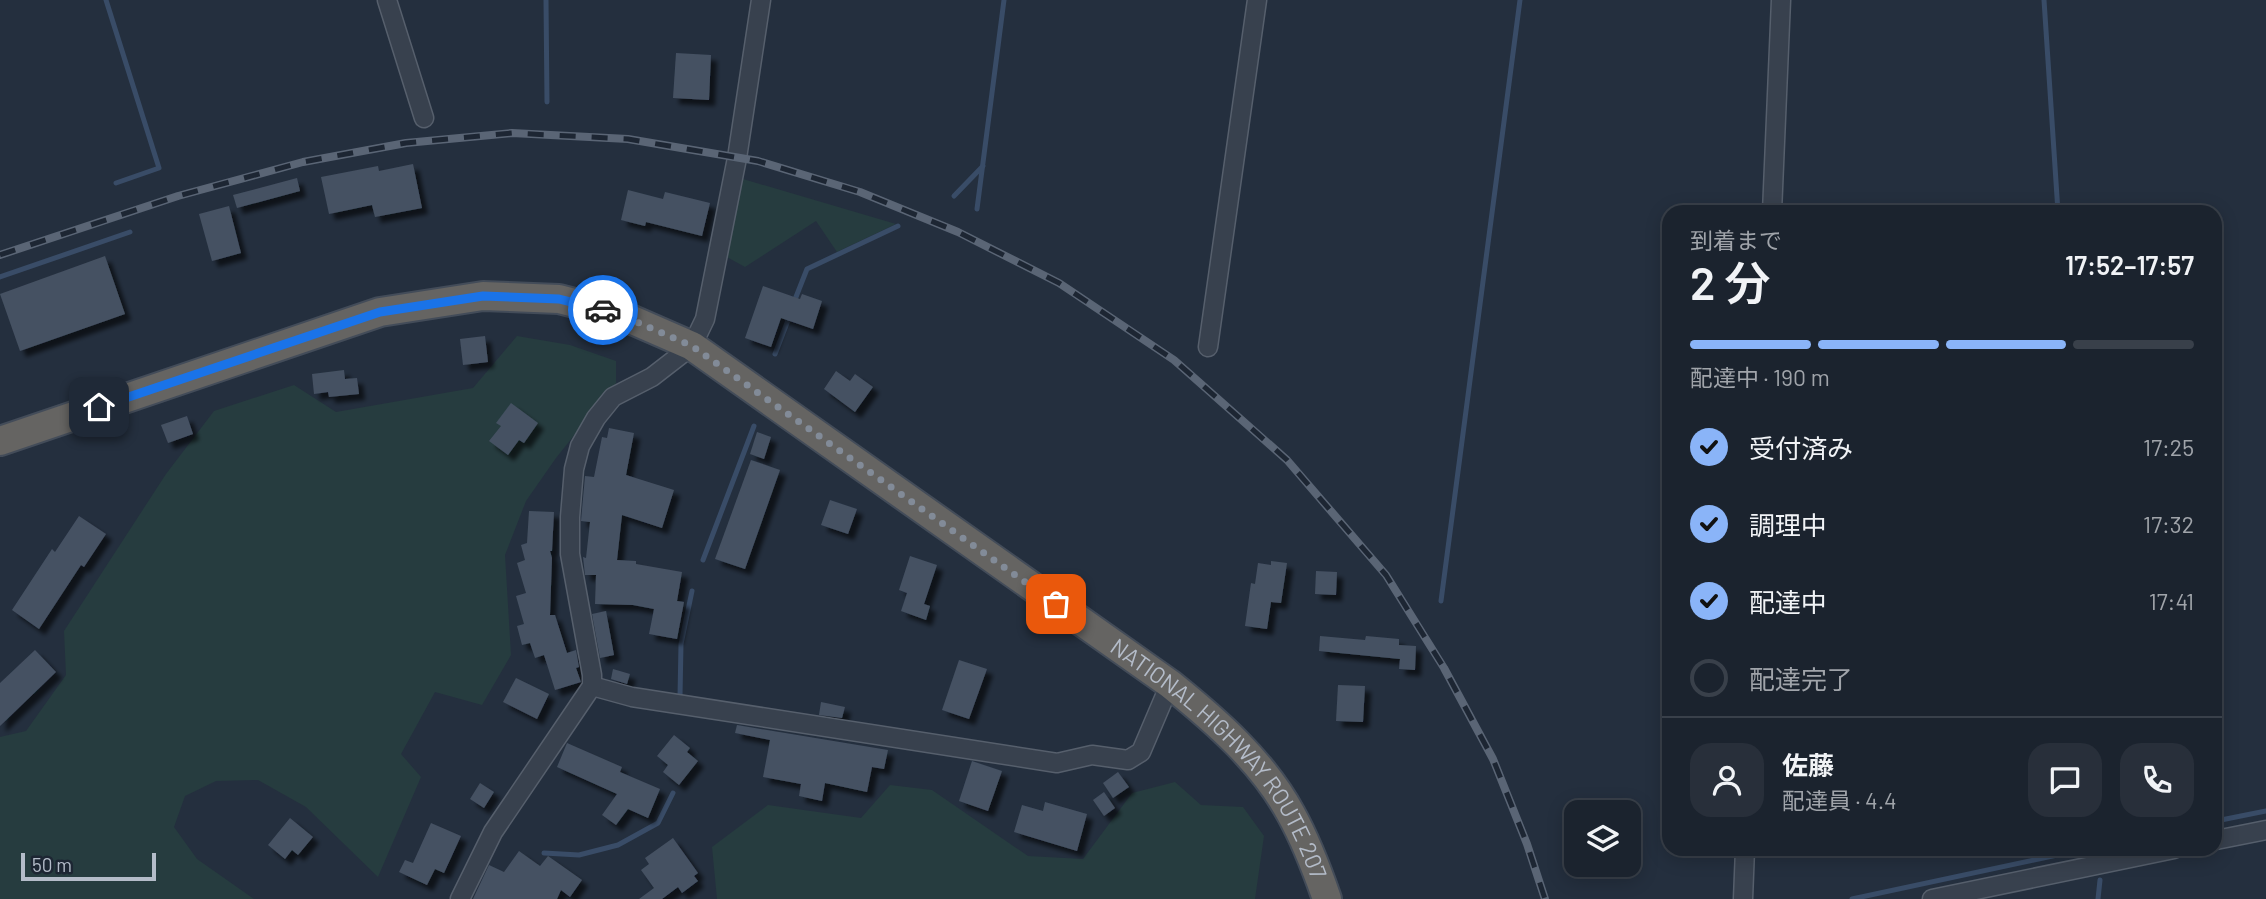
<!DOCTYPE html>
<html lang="ja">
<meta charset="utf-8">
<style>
:root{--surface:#1b232e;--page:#282f3a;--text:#f1f3f6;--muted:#a0a4aa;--line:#39404a;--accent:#8ab4f8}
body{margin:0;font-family:Barlow,"Noto Sans JP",sans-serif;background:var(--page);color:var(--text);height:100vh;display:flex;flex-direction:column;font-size:26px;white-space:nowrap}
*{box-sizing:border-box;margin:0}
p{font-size:23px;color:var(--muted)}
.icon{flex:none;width:38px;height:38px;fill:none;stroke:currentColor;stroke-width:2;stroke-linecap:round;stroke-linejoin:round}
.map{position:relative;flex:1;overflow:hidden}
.drawer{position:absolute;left:1662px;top:205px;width:560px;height:651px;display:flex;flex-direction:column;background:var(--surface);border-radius:21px;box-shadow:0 4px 18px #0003,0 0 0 2px var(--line)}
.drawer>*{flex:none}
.tools{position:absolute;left:1564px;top:800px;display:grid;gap:14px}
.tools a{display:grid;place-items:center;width:77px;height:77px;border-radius:14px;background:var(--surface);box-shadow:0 4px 18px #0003,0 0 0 2px var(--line);font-size:35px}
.scale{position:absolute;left:21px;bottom:18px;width:135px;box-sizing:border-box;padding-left:7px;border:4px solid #b4bcc9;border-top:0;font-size:19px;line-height:24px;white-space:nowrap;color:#b4bcc9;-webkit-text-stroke:5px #1d2633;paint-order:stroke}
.pin{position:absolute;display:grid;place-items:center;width:60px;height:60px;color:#fff;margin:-30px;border-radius:14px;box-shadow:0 4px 10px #0006}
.courier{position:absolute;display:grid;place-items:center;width:70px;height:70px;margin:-35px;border:5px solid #1a73e8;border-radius:50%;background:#fff;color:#222;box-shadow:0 2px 9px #0007}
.headline em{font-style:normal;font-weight:600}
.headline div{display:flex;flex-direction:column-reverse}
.headline{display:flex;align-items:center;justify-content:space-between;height:119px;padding:0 28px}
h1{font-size:46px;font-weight:600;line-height:52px}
.bar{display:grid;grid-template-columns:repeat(4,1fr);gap:10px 7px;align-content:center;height:84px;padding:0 28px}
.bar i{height:9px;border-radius:5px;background:var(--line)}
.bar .selected{background:var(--accent)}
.bar p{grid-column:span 4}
.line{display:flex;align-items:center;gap:18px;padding:0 28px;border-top:2px solid var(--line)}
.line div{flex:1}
.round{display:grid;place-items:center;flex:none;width:74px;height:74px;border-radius:21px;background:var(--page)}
ol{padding:0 28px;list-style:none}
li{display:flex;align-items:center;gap:21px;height:77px}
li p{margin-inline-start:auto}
li .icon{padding:7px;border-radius:50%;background:var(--accent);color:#111;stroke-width:4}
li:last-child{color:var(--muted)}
li i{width:38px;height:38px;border:4px solid var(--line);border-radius:50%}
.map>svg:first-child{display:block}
.green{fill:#263c3f}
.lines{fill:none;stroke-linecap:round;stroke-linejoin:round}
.stream{stroke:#394c67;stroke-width:5}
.building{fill:#455162;filter:url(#shadow)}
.minor-casing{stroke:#565f6c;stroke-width:21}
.trunk-casing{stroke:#434c59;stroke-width:32}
.minor{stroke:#38414e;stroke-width:18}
.trunk{stroke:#656462;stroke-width:28}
.rail-casing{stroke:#5a6575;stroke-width:8}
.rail{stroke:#1d2633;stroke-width:5;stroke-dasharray:16;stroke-linecap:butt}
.done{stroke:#828b98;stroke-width:7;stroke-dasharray:0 12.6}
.route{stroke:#1a73e8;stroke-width:9}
.labels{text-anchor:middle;stroke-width:7;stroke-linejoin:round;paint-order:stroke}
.street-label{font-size:23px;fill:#b4bcc9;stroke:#1d2633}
</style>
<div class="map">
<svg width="2266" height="899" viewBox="0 0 2266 899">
<defs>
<filter id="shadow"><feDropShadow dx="6" dy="6" stdDeviation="2" flood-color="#0009"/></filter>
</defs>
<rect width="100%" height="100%" fill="#242f3e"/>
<g class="green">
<path d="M743,179l153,45 -59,28 -21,-31 -71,46 -20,-11z"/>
<path d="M517,336l53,9 46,16v22l-60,75 -30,43 -21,54 6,100 -29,50 -47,-13 -34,62 20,23 -43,100 -72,-70 -48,-27 -42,1 -31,15 -11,31 23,32 57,40h-254v-162l26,-6 40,-56 -2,-44 102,-157 48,-63 80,-26 42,27 137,-24z"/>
<path d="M1175,782l26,23 42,2 21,29 -9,63h-538l-5,-52 56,-42 93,13 29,-33 42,5 96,66 55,3 49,-66z"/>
</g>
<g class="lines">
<g class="stream">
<path d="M106,0l53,168 -43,15"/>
<path d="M546,0l1,102"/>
<path d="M2044,0l14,212"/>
<path d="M954,196l29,-30"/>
<path d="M977,209l27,-209"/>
<path d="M0,277l130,-45"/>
<path d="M794,302l13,-33 91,-43"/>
<path d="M775,354l15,-39"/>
<path d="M703,560l51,-134"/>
<path d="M1441,601l79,-601"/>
<path d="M680,696l1,-52 11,-53"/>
<path d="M2216,821l50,-10"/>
<path d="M544,853l35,2 39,-10 40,-22 15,-30"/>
<path d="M1852,899l233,-50"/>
<path d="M2098,899l2,-19"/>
</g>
</g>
<g class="building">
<path d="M676,53l35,2 -2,45 -36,-2z"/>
<path d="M413,164l9,44 -47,9 -3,-12 -43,9 -8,-37 57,-11 1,5z"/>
<path d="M297,178l3,13 -63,17 -4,-13z"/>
<path d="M628,190l35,9 2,-7 45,11 -8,33 -56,-14 -1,4 -24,-6z"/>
<path d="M229,206l12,47 -29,8 -13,-47z"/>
<path d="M105,256l20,58 -105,37 -20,-57z"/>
<path d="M763,286l37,13 2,-5 20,7 -9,28 -32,-11 -10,29 -26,-9z"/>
<path d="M485,336l3,26 -25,3 -3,-26z"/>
<path d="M344,370l1,9 12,-1 2,16 -30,3 -1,-5 -14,2 -2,-20z"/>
<path d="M836,371l14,10 5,-7 18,13 -18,25 -31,-23z"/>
<path d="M511,403l27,20 -14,20 -5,-3 -11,15 -19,-14 12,-15 -5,-3z"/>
<path d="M187,416l6,18 -25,9 -7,-18z"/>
<path d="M609,428l25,5 -8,42 48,15 -12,38 -40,-13 -5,45 19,1v3l46,8 -5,29 7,1 -7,37 -28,-5 5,-25 -21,-4 -38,-1 1,-29h-11l-2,-18 3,1 4,-36 -9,-1 4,-45 9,1 8,-40 5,1z"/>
<path d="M757,432l14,5 -7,22 -14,-5z"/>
<path d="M751,460l29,10 -35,99 -30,-10z"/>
<path d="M830,500l27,9 -9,25 -27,-9z"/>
<path d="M529,511l25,1 -2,39h-2l2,7 -2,57h5l12,38 9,-3 3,17 -3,1 5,14 -26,8 -11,-35 -9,3 -5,-15 -8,2 -5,-19 7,-2 -8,-28 10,-3 -9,-30 8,-3 -4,-15 6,-2z"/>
<path d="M79,516l27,18 -22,33 -3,-2 -42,64 -27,-19 40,-61 3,3z"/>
<path d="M910,556l27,9 -13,39 6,2 -4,14 -25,-9 6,-18 -8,-3z"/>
<path d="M1271,561l16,2 -6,40 -10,-1 -4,27 -22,-3 6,-43 4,1 3,-21 13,2z"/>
<path d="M1316,571l21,1 -1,23 -21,-1z"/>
<path d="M606,611l8,44 -14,3 -8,-44z"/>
<path d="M1320,636l45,4 1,-4 33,3v6l17,1 -1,24 -16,-1 1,-10 -81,-8z"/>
<path d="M35,650l21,22 -56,54v-43z"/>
<path d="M959,660l28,9 -18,50 -27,-9z"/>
<path d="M613,669l17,5 -3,10 -16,-5z"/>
<path d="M516,678l33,16 -12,25 -34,-17z"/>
<path d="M1338,685l27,1 -2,36 -27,-1z"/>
<path d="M821,702l24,5 -3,11 -23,-3z"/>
<path d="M737,725l151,25 -4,19 -12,-2 -5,25 -42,-9 -3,18 -23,-5 2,-12 -38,-7 7,-37 -35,-7z"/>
<path d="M674,735l16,13 -3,4 11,9 -19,24 -16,-13 5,-7 -11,-9z"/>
<path d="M567,743l55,24 -2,5 40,17 -12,29 -20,-9 -12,16 -14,-10 15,-21 -60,-27z"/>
<path d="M972,761l30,10 -14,40 -29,-10z"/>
<path d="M1118,772l11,15 -16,11 -10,-15z"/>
<path d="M480,783l14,9 -10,16 -14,-9z"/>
<path d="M1104,792l11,16 -11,8 -11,-16z"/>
<path d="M1045,802l42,12 -10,37 -63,-19 8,-27 21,6z"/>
<path d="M290,818l23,19 -15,18 -6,-5 -7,9 -17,-14z"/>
<path d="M431,823l30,13 -17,37 -9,-4 -8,16 -28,-13 6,-12 8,3z"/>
<path d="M673,838l25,35 -4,3 4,5 -16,12 -4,-6 -16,12h-23l15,-11 -13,-18 8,-6 -4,-6z"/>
<path d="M519,851l21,15 8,-10 34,24 -12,17 -9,-7 -4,9h-84l16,-34 15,7z"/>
</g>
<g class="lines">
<defs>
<g id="minor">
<path d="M387,0l37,118"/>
<path d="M1772,212l9,-212"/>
<path d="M1208,347l49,-347"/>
<path d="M592,686l40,11 425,66 35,-8 36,5 13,-8 29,-68"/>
<path d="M2216,840l50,-10"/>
<path d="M460,899l33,-67 99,-146v-11l-22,-121v-37l4,-48 6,-23 16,-28 17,-21 39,-20 40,-31 13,-27 32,-161 24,-158"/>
<path d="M1743,899l2,-50"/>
<path d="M1932,899l242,-50"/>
</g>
<g id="trunk">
<path id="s1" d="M0,441l380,-129 103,-16 76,3 62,16 71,31 478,338c46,37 93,78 121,130 15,27 26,56 36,85"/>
</g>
</defs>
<use href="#minor" class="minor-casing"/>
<use href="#trunk" class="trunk-casing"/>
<use href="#minor" class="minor"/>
<use href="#trunk" class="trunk"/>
<defs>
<path id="rail" d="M0,255l178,-59 125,-34 103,-19 106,-10 116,6 130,22 102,31 98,40 101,51 115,77 113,100 99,115 58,93 49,91 34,85 18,55"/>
</defs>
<use href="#rail" class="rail-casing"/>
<use href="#rail" class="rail"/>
</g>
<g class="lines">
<path class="done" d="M603,310l18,5 71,31 364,258"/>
<path class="route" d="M99,407l281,-95 103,-16 76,3 44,11"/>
</g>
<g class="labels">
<g class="street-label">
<text dy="8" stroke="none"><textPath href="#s1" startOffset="1398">NATIONAL HIGHWAY ROUTE 207</textPath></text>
</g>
</g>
</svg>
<div class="tools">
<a><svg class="icon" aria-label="layers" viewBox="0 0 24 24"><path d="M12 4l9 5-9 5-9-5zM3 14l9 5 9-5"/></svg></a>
</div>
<div class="scale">50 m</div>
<div class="pin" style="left:1056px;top:604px;background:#ea580c"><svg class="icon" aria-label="bag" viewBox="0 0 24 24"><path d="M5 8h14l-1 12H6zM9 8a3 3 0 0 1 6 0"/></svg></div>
<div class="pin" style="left:99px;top:407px;background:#1f2937"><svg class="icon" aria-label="home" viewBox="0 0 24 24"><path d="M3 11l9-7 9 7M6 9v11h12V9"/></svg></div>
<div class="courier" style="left:603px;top:310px"><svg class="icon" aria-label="car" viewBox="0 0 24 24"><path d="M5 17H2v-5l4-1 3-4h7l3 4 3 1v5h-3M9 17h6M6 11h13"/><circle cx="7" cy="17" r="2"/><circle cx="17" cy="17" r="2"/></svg></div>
<section class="drawer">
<div class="headline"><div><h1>2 分</h1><p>到着まで</p></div><em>17:52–17:57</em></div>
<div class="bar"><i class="selected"></i><i class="selected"></i><i class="selected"></i><i></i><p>配達中 · 190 m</p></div>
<ol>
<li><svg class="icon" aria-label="check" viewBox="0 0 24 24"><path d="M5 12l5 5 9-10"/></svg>受付済み<p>17:25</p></li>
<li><svg class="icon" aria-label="check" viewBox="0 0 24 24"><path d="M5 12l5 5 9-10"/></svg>調理中<p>17:32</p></li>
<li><svg class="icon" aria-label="check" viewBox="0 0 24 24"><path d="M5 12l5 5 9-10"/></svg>配達中<p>17:41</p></li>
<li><i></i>配達完了</li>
</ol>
<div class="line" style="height:126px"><a class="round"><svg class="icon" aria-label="person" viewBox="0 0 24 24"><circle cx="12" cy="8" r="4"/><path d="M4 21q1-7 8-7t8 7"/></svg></a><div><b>佐藤</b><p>配達員 · 4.4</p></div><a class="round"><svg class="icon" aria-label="chat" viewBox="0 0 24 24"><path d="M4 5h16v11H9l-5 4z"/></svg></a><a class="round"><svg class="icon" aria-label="phone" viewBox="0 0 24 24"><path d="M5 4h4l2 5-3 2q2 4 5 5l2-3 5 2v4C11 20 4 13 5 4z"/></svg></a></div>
</section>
</div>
